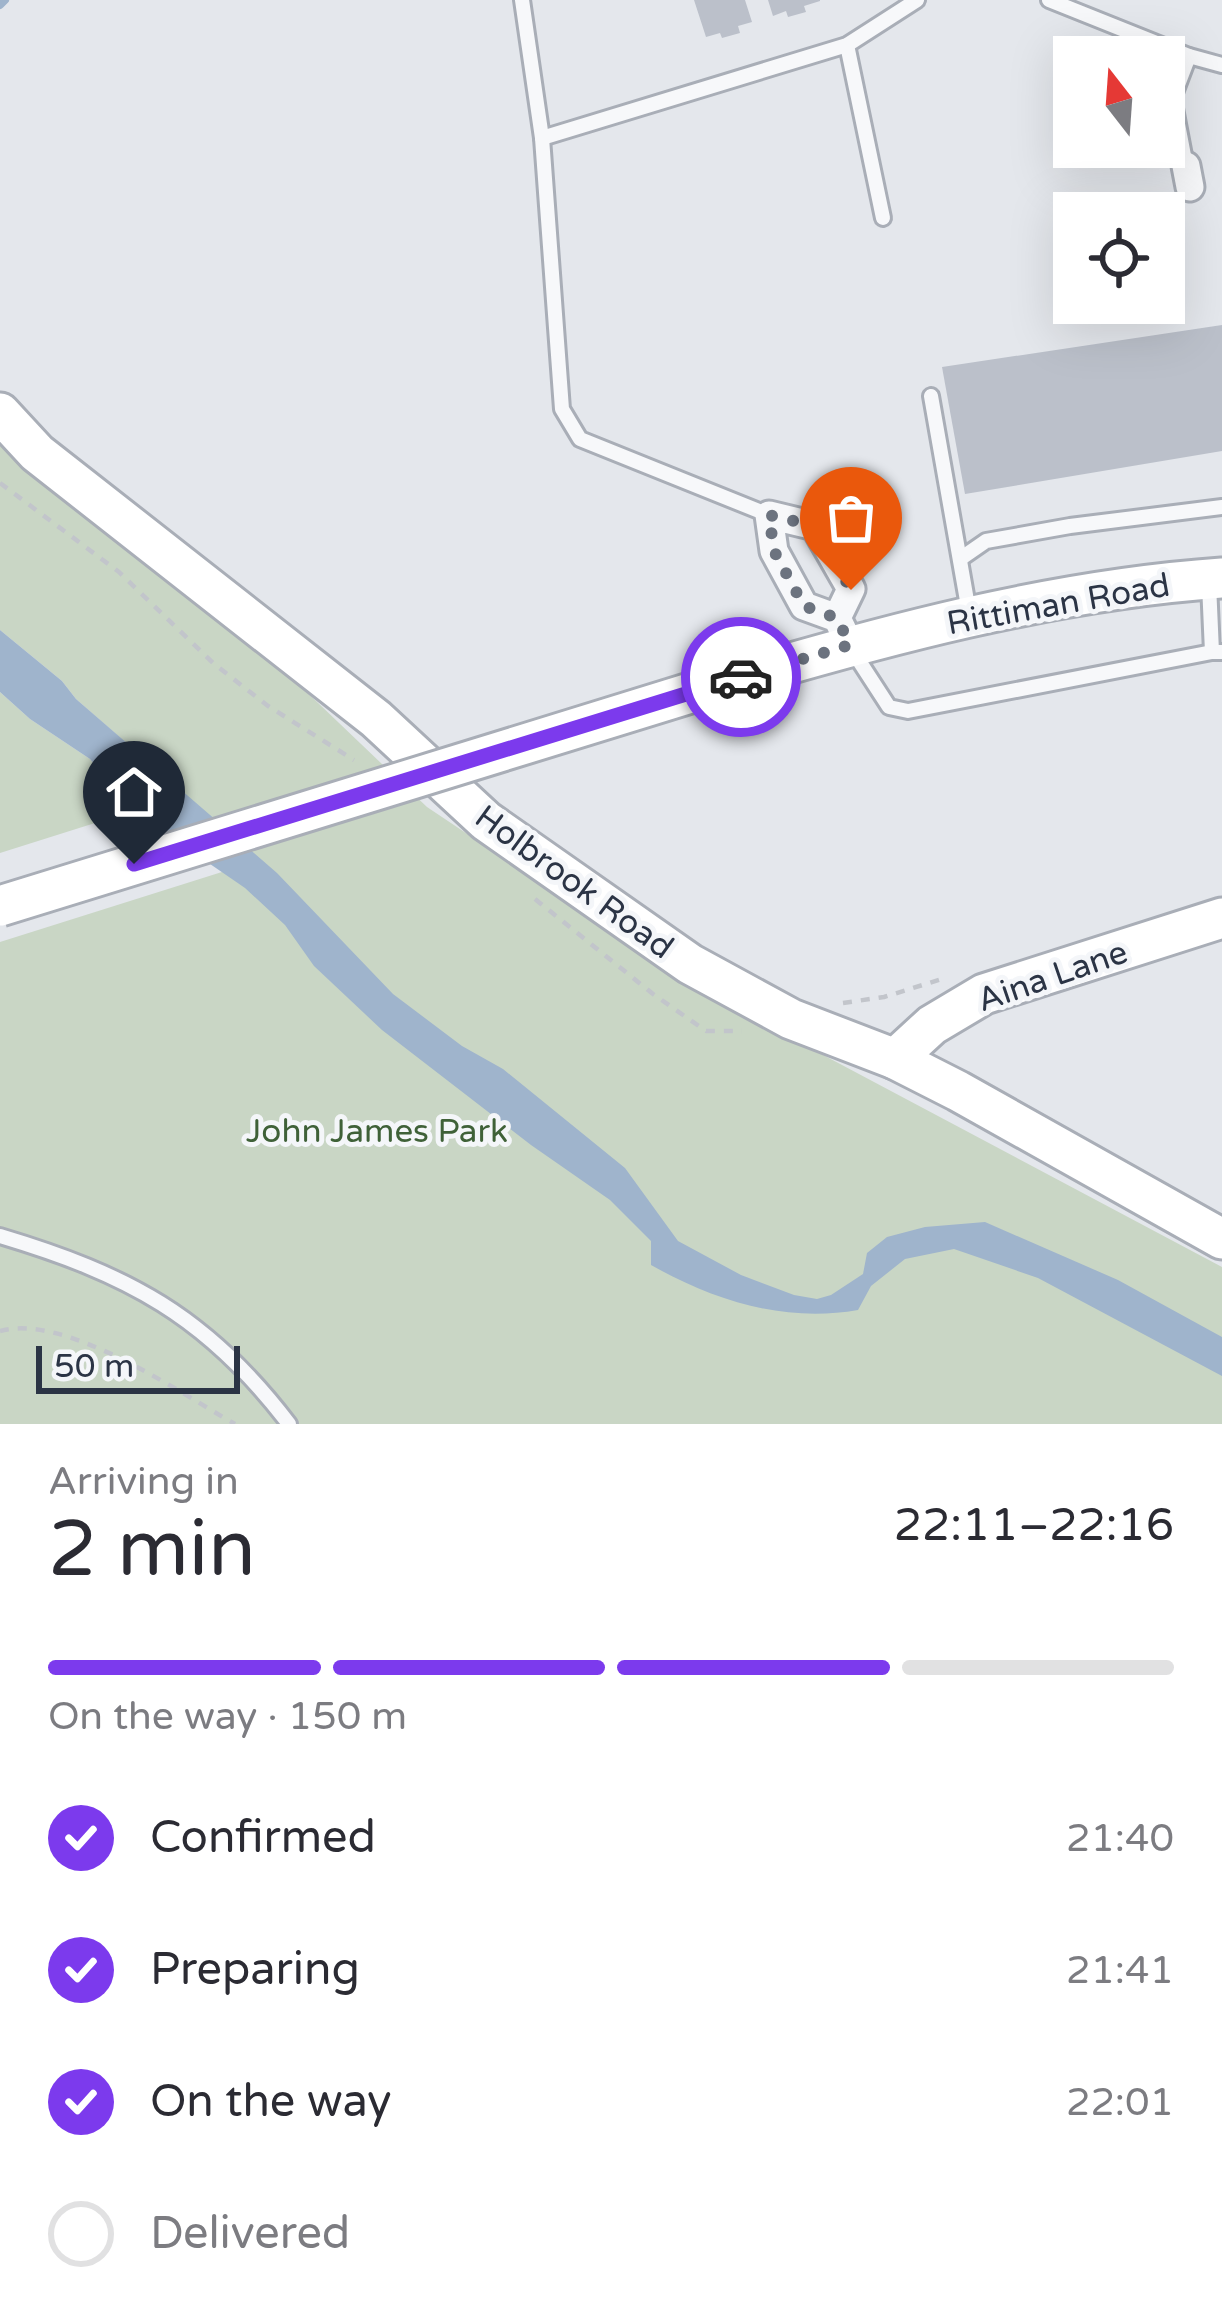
<!DOCTYPE html>
<meta charset="utf-8">
<style>
:root{--surface:#fff;--page:#f7f7f7;--text:#2b2b33;--muted:#7c7c81;--line:#e1e1e2;--accent:#7c3aed}
body{margin:0;font-family:"Varela Round",sans-serif;background:var(--page);color:var(--text);height:100vh;display:flex;flex-direction:column;font-size:45px;white-space:nowrap}
*{box-sizing:border-box;margin:0}
p{font-size:39px;color:var(--muted)}
.icon{flex:none;width:66px;height:66px;fill:none;stroke:currentColor;stroke-width:2;stroke-linecap:round;stroke-linejoin:round}
.map{position:relative;height:1424px;overflow:hidden}
.details{display:flex;flex-direction:column;background:var(--surface);flex:1}
.details>*{flex:none}
.needle{width:78px;rotate:343deg}
.buttons{position:absolute;left:1053px;top:36px;display:grid;gap:24px}
.buttons a{display:grid;place-items:center;width:132px;height:132px;border-radius:0px;background:var(--surface);box-shadow:0 12px 48px #0002;font-size:60px}
.scale{position:absolute;left:36px;bottom:30px;width:204px;box-sizing:border-box;padding-left:12px;border:6px solid #2b3445;border-top:0;font-size:33px;line-height:42px;white-space:nowrap;color:#2b3445;-webkit-text-stroke:9px #f4f6f9;paint-order:stroke}
.pin{position:absolute;display:grid;place-items:center;width:102px;height:102px;color:#fff;margin:-123px -51px;border-radius:50% 50% 50% 0;rotate:-45deg;box-shadow:0 0 12px #0007}
.pin .icon{rotate:45deg}
.courier{position:absolute;display:grid;place-items:center;width:120px;height:120px;margin:-60px;border:9px solid #7c3aed;border-radius:50%;background:#fff;color:#222;box-shadow:0 3px 15px #0007}
.summary em{font-style:normal;font-weight:600}
.summary div{display:flex;flex-direction:column-reverse}
.summary{display:flex;align-items:center;justify-content:space-between;height:204px;padding:0 48px}
h1{font-size:78px;font-weight:600;line-height:90px}
.bar{display:grid;grid-template-columns:repeat(4,1fr);gap:18px 12px;align-content:center;height:144px;padding:0 48px}
.bar i{height:15px;border-radius:9px;background:var(--line)}
.bar .active{background:var(--accent)}
.bar p{grid-column:span 4}
ol{padding:0 48px;list-style:none}
li{display:flex;align-items:center;gap:36px;height:132px}
li p{margin-inline-start:auto}
li .icon{padding:12px;border-radius:50%;background:var(--accent);color:#fff;stroke-width:4}
li:last-child{color:var(--muted)}
li i{width:66px;height:66px;border:6px solid var(--line);border-radius:50%}
.map>svg:first-child{display:block}
.green{fill:#c9d6c5}
.water{fill:#9fb4cc}
.lines{fill:none;stroke-linecap:round;stroke-linejoin:round}
.stream{stroke:#9fb4cc;stroke-width:8}
.building{fill:#bbc0ca}
.lane-casing{stroke:#a9aeb7;stroke-width:20}
.street-casing{stroke:#a9aeb7;stroke-width:33}
.secondary-casing{stroke:#a9aeb7;stroke-width:45}
.path{stroke:#c2c5cb;stroke-width:4.5;stroke-dasharray:9 9;stroke-linecap:butt}
.lane{stroke:#f7f8fa;stroke-width:14}
.street{stroke:#f7f8fa;stroke-width:27}
.secondary{stroke:#fff;stroke-width:39}
.secondary-bridge-casing{stroke:#a9aeb7;stroke-width:45;stroke-linecap:butt}
.secondary-bridge{stroke:#fff;stroke-width:39}
.done{stroke:#6c737f;stroke-width:12;stroke-dasharray:0 21.6}
.route{stroke:#7c3aed;stroke-width:15}
.labels{text-anchor:middle;stroke-width:10;stroke-linejoin:round;paint-order:stroke}
.street-label{font-size:33px;fill:#2b3445;stroke:#f4f6f9}
.park-label{font-size:33px;fill:#3f6138;stroke:#f4f6f9}
</style>
<div class="map">
<svg width="1222" height="1424" viewBox="0 0 1222 1424">
<rect width="100%" height="100%" fill="#e4e7ec"/>
<g class="green">
<path d="M0,434l251,205 176,168 274,183 521,277v157h-1222v-482l260,-82 -184,-161 -14,-18 -62,-51z"/>
<path d="M0,692l30,27 60,40 43,52 -133,42z"/>
</g>
<path class="water" d="M0,630l62,51 14,18 201,174 116,121 69,52 41,23 122,99 53,73 63,34 53,20 23,4 14,-4 32,-21 4,-21 20,-16 38,-10 60,-5 133,58 104,57v39l-184,-98 -84,-29 -49,10 -34,27 -13,24c-73,13 -143,-9 -207,-45v-24l-41,-41 -79,-55 -149,-115 -68,-64 -29,-41 -40,-37 -112,-77 -43,-52 -60,-40 -30,-27z"/>
<g class="lines">
<path class="stream" d="M0,5l5,-5"/>
</g>
<g class="building">
<path d="M694,0h51l7,22 -14,4 2,7 -18,5 -2,-5 -14,4z"/>
<path d="M768,0h52v1l-16,5 2,6 -18,5 -2,-6 -13,5z"/>
<path d="M1222,325v126l-257,43 -23,-127z"/>
</g>
<g class="lines">
<defs>
<g id="lane">
<path d="M522,0l20,138 20,271 18,30 189,76"/>
<path d="M1049,0l140,56 33,9"/>
<path d="M847,45l36,173"/>
<path d="M542,138l305,-93 70,-45"/>
<path d="M1186,166l-13,-68 16,-42"/>
<path d="M931,396l38,216"/>
<path d="M960,559l26,-18 84,-15 152,-19"/>
<path d="M1209,584l3,68h10"/>
<path d="M852,650l37,57 19,4 304,-59"/>
<path d="M0,1236c127,38 207,80 289,188"/>
</g>
<g id="street">
<path d="M1186,166l4,21"/>
<path d="M837,618l14,-29 -36,-63 -46,-11 5,36 30,55 33,12 13,27"/>
</g>
<g id="secondary">
<path d="M0,413l37,40 339,266 110,102 204,143 101,55 104,40 63,32 264,148"/>
<path d="M716,685c165,-49 334,-95 506,-107"/>
<path d="M895,1059l37,-34 52,-31 238,-76"/>
</g>
</defs>
<use href="#lane" class="lane-casing"/>
<use href="#street" class="street-casing"/>
<use href="#secondary" class="secondary-casing"/>
<g class="path">
<path d="M0,483l119,89 94,91 55,43 86,54"/>
<path d="M535,899l118,95 53,37h36"/>
<path d="M843,1003l41,-6 58,-18"/>
<path d="M0,1331c66,-18 178,61 235,93"/>
</g>
<use href="#lane" class="lane"/>
<use href="#street" class="street"/>
<use href="#secondary" class="secondary"/>
<defs>
<path id="secondary-bridge" d="M0,906l716,-221"/>
</defs>
<use href="#secondary-bridge" class="secondary-bridge-casing"/>
<use href="#secondary-bridge" class="secondary-bridge"/>
</g>
<g class="lines">
<path class="done" d="M741,677l109,-32 -13,-27 -33,-12 -30,-55 -5,-36 46,11 36,64"/>
<path class="route" d="M134,864l607,-187"/>
</g>
<g class="labels">
<g class="street-label">
<text transform="translate(1058 603) rotate(-10)" y="12">Rittiman Road</text>
<text transform="translate(575 881) rotate(36)" y="12">Holbrook Road</text>
<text transform="translate(1052 975) rotate(-19)" y="12">Aina Lane</text>
</g>
<g class="park-label">
<text x="377" y="1142">John James Park</text>
</g>
</g>
</svg>
<div class="buttons">
<a><svg class="needle" viewBox="-14 -14 28 28"><path d="M0-13l5 13h-10z" fill="#e53935"/><path d="M0 13l5-13h-10z" fill="#7c7c81"/></svg></a>
<a><svg class="icon" aria-label="locate" viewBox="0 0 24 24"><circle cx="12" cy="12" r="6"/><path d="M12 2v4M12 18v4M2 12h4M18 12h4"/></svg></a>
</div>
<div class="scale">50 m</div>
<div class="pin" style="left:851px;top:590px;background:#ea580c"><svg class="icon" aria-label="bag" viewBox="0 0 24 24"><path d="M5 8h14l-1 12H6zM9 8a3 3 0 0 1 6 0"/></svg></div>
<div class="pin" style="left:134px;top:864px;background:#1f2937"><svg class="icon" aria-label="home" viewBox="0 0 24 24"><path d="M3 11l9-7 9 7M6 9v11h12V9"/></svg></div>
<div class="courier" style="left:741px;top:677px"><svg class="icon" aria-label="car" viewBox="0 0 24 24"><path d="M5 17H2v-5l4-1 3-4h7l3 4 3 1v5h-3M9 17h6M6 11h13"/><circle cx="7" cy="17" r="2"/><circle cx="17" cy="17" r="2"/></svg></div>
</div>
<section class="details">
<div class="summary"><div><h1>2 min</h1><p>Arriving in</p></div><em>22:11–22:16</em></div>
<div class="bar"><i class="active"></i><i class="active"></i><i class="active"></i><i></i><p>On the way · 150 m</p></div>
<ol>
<li><svg class="icon" aria-label="check" viewBox="0 0 24 24"><path d="M5 12l5 5 9-10"/></svg>Confirmed<p>21:40</p></li>
<li><svg class="icon" aria-label="check" viewBox="0 0 24 24"><path d="M5 12l5 5 9-10"/></svg>Preparing<p>21:41</p></li>
<li><svg class="icon" aria-label="check" viewBox="0 0 24 24"><path d="M5 12l5 5 9-10"/></svg>On the way<p>22:01</p></li>
<li><i></i>Delivered</li>
</ol>
</section>
